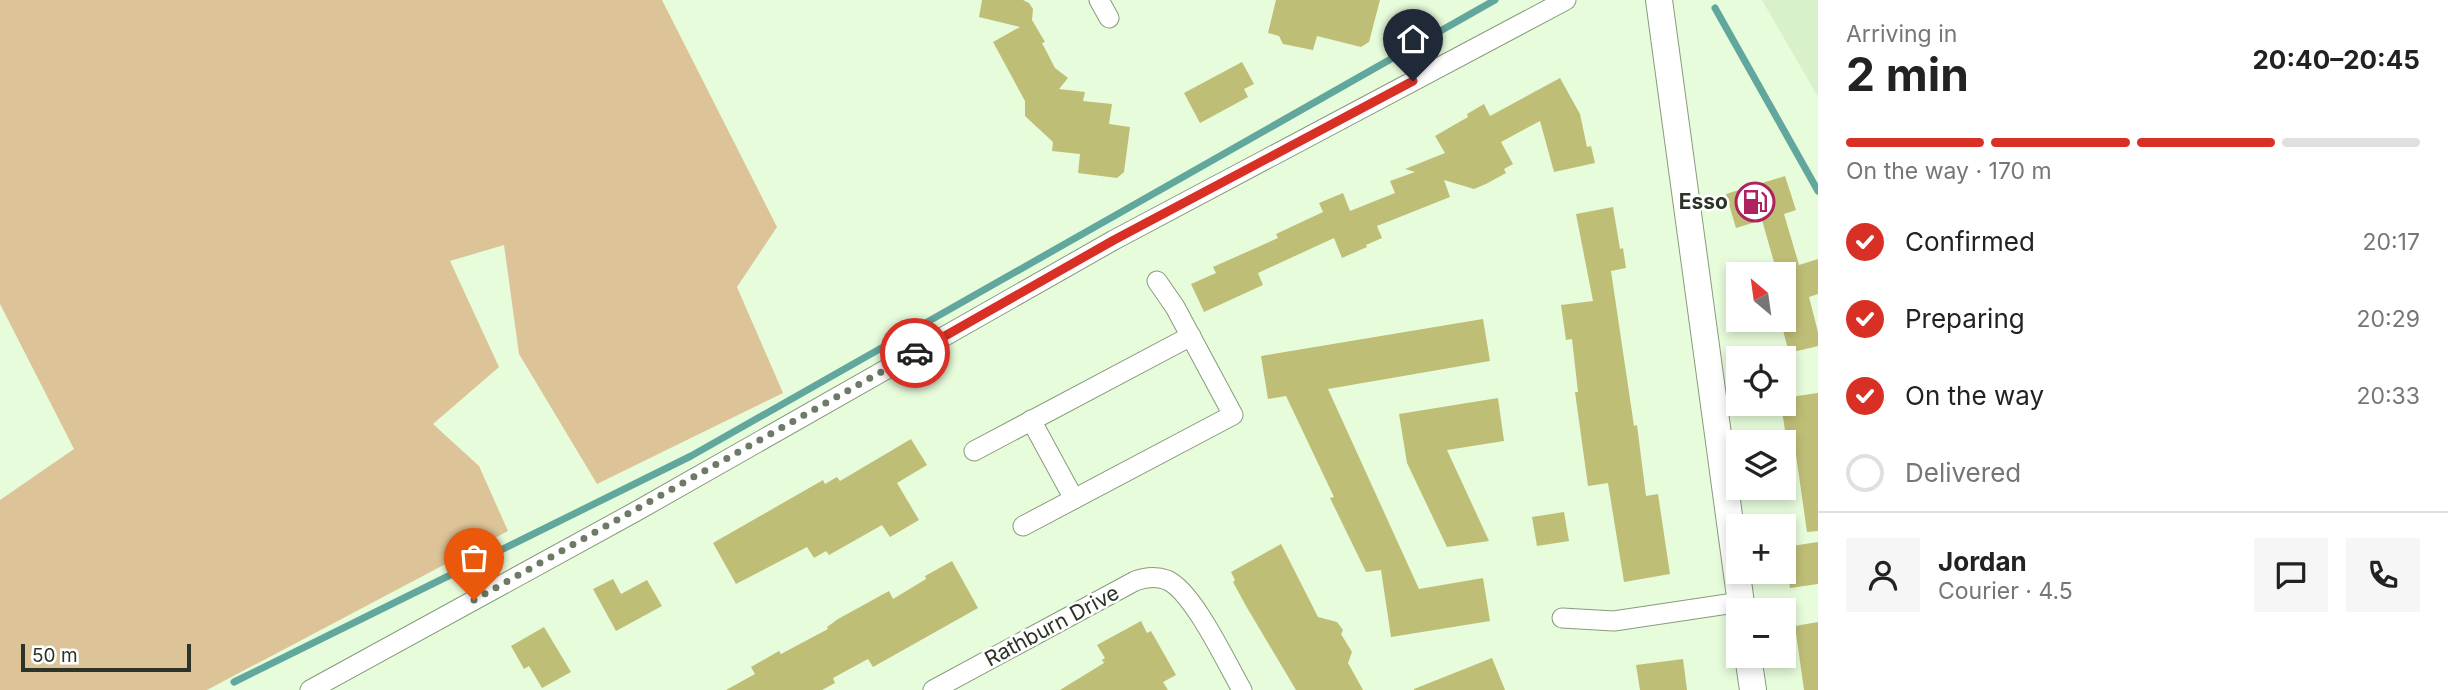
<!DOCTYPE html>
<meta charset="utf-8">
<style>
:root{--surface:#fff;--page:#f6f6f6;--text:#222;--muted:#767676;--line:#e0e0e0;--accent:#d93025}
body{margin:0;font-family:Inter,sans-serif;background:var(--page);color:var(--text);height:100vh;display:flex;flex-direction:column;font-size:26px;white-space:nowrap}
*{box-sizing:border-box;margin:0}
p{font-size:23px;color:var(--muted)}
.icon{flex:none;width:38px;height:38px;fill:none;stroke:currentColor;stroke-width:2;stroke-linecap:round;stroke-linejoin:round}
.map{position:relative;flex:1;overflow:hidden}
.sheet{display:flex;flex-direction:column;background:var(--surface);width:630px}
.sheet>*{flex:none}
.needle{width:46px;rotate:331deg}
.fabs{position:absolute;left:1726px;top:262px;display:grid;gap:14px}
.fabs a{display:grid;place-items:center;width:70px;height:70px;border-radius:0px;background:var(--surface);box-shadow:0 4px 10px #0003;font-size:35px}
.scale{position:absolute;left:21px;bottom:18px;width:170px;box-sizing:border-box;padding-left:7px;border:4px solid #2c3427;border-top:0;font-size:19px;line-height:24px;white-space:nowrap;color:#2c3427;-webkit-text-stroke:5px #fff;paint-order:stroke}
.pin{position:absolute;display:grid;place-items:center;width:60px;height:60px;color:#fff;margin:-72px -30px;border-radius:50% 50% 50% 0;rotate:-45deg;box-shadow:0 0 7px #0007}
.pin .icon{rotate:45deg}
.courier{position:absolute;display:grid;place-items:center;width:70px;height:70px;margin:-35px;border:5px solid #d93025;border-radius:50%;background:#fff;color:#222;box-shadow:0 2px 9px #0007}
.summary em{font-style:normal;font-weight:700}
.summary div{display:flex;flex-direction:column-reverse}
.summary{display:flex;align-items:center;justify-content:space-between;height:119px;padding:0 28px}
h1{font-size:46px;font-weight:700;line-height:52px}
.bar{display:grid;grid-template-columns:repeat(4,1fr);gap:10px 7px;align-content:center;height:84px;padding:0 28px}
.bar i{height:9px;border-radius:5px;background:var(--line)}
.bar .active{background:var(--accent)}
.bar p{grid-column:span 4}
.line{display:flex;align-items:center;gap:18px;padding:0 28px;border-top:2px solid var(--line)}
.line div{flex:1}
.round{display:grid;place-items:center;flex:none;width:74px;height:74px;border-radius:0px;background:var(--page)}
ol{padding:0 28px;list-style:none}
li{display:flex;align-items:center;gap:21px;height:77px}
li p{margin-inline-start:auto}
li .icon{padding:7px;border-radius:50%;background:var(--accent);color:#fff;stroke-width:4}
li:last-child{color:var(--muted)}
li i{width:38px;height:38px;border:4px solid var(--line);border-radius:50%}
main{display:flex;flex:1;min-height:0}
.map>svg:first-child{display:block}
.built{fill:#d8f1cb}
.green{fill:#ddc498}
.lines{fill:none;stroke-linecap:round;stroke-linejoin:round}
.stream{stroke:#62a79d;stroke-width:7}
.building{fill:#bfbe77}
.street-casing{stroke:#889b7d;stroke-width:21}
.secondary-casing{stroke:#889b7d;stroke-width:28}
.street{stroke:#fff;stroke-width:19}
.secondary{stroke:#fff;stroke-width:26}
.done{stroke:#6d7a66;stroke-width:7;stroke-dasharray:0 12.6}
.route{stroke:#d93025;stroke-width:9}
.labels{text-anchor:middle;stroke-width:5;stroke-linejoin:round;paint-order:stroke}
.poi-label{font-size:21px;font-weight:bold;fill:#2c3427;stroke:#fff;text-anchor:end}
.street-label{font-size:21px;fill:#2c3427;stroke:#fff}
</style>
<main>
<div class="map">
<svg width="1818" height="690" viewBox="0 0 1818 690">
<rect width="100%" height="100%" fill="#e7fcdb"/>
<path class="built" d="M1762,0h56v97z"/>
<path class="green" d="M0,0h662l115,227 -40,60 46,106 -186,91 -78,-130 -15,-109 -54,16 49,106 -66,57 46,42 29,65 -301,159h-207v-190l74,-51 -74,-145z"/>
<g class="lines">
<g class="stream">
<path d="M1715,8l103,183"/>
<path d="M234,682l457,-226 804,-456"/>
</g>
</g>
<g class="building">
<path d="M982,0h41l6,3 4,6 -1,11 13,22 -3,1 13,25 13,10 -9,11 26,3 -2,9 29,3 -3,20 21,3 -6,45 -7,6 -39,-5 2,-19 -28,-3 1,-9 -28,-26v-15l-32,-59 27,-15 -41,-10z"/>
<path d="M1276,0h104l-11,42 -8,5 -44,-11 -4,14 -30,-6 -4,-8 -11,-3z"/>
<path d="M1242,62l12,22 -10,5 4,8 -48,26 -16,-30z"/>
<path d="M1560,78l20,36 7,33 4,-1 4,17 -41,9 -14,-51 -39,21 12,22 -9,5 2,4 -20,11 -12,5 -30,-9 6,17 -73,29 5,12 -16,7 1,2 -25,11 -8,-20 -76,35 5,12 -59,27 -13,-28 25,-11 -3,-6 65,-29 -2,-4 47,-22 -4,-9 24,-10 7,18 45,-18 -5,-12 25,-9 -10,-3 40,-16 -10,-17 33,-19 -1,-3 17,-10 6,12z"/>
<path d="M1785,176l11,34 -12,4 15,51 19,-6v35l-9,3 9,35v14l-29,7 -6,-23v-59l-6,2 -15,-53 -26,8 -10,-34z"/>
<path d="M1613,207l7,42 3,-1 3,20 -15,3 23,155 3,-1 9,71 12,-2 12,80 -46,8 -16,-99 -20,3 -13,-94h3l-6,-53 -6,1 -5,-35 32,-4 -17,-87z"/>
<path d="M1483,319l7,42 -162,28 91,200 64,-11 7,43 -99,16 -10,-67 -15,2 -36,-74 4,-1 -48,-101 -18,3 -7,-43z"/>
<path d="M1818,393v138l-11,1 -11,-77 -13,2v-20h3l-5,-33h2v-6z"/>
<path d="M1498,398l6,43 -57,9 42,91 -42,6 -40,-84 -8,-49z"/>
<path d="M911,439l16,26 -30,18 22,37 -29,17 -8,-12 -53,30 -3,-4 -12,7 -7,-11 -71,37 -23,-41 110,-63 2,4 12,-7 3,4z"/>
<path d="M1564,512l5,29 -32,5 -5,-29z"/>
<path d="M1818,542v42l-28,4 -5,-41z"/>
<path d="M1281,544l37,73 19,5 6,8 -2,4 11,18 -4,11 15,27h-67l-50,-84 -13,-24 2,-2 -4,-8z"/>
<path d="M952,561l26,47 -105,59 -5,-8 -35,19 2,5 -13,7h-96l29,-16 -4,-7 28,-16 2,3 47,-25 -1,-2 11,-8 51,-28 4,8 33,-20 -1,-3z"/>
<path d="M613,579l8,15 26,-14 15,26 -46,25 -23,-42z"/>
<path d="M1141,621l6,12 4,-2 25,44 -13,7 5,8h-108l44,-27 -2,-3 3,-2 -8,-13z"/>
<path d="M1818,622v68h-14l-9,-64z"/>
<path d="M544,627l27,45 -29,16 -13,-22 -5,3 -13,-23z"/>
<path d="M1492,658l13,32h-91v-1z"/>
<path d="M1683,659l4,31h-47l-4,-25z"/>
</g>
<g class="lines">
<defs>
<g id="street">
<path d="M1099,0l10,18"/>
<path d="M1031,420l43,79"/>
<path d="M974,451l217,-115"/>
<path d="M1023,526l210,-111 -58,-108 -18,-26"/>
<path d="M1562,618l52,3 127,-19"/>
<path d="M310,690l325,-178 479,-272 452,-240"/>
<path d="M933,690l202,-109c11,-4 21,-5 32,-1 26,11 60,84 75,110"/>
</g>
<g id="secondary">
<path d="M1659,0l83,611"/>
<path d="M1748,656l5,34"/>
</g>
</defs>
<use href="#street" class="street-casing"/>
<use href="#secondary" class="secondary-casing"/>
<use href="#street" class="street"/>
<use href="#secondary" class="secondary"/>
</g>
<g class="lines">
<path class="done" d="M474,600l441,-247"/>
<path class="route" d="M915,353l199,-113 299,-159"/>
</g>
<defs>
<symbol id="fuel-ring" viewBox="-11 -11 22 22"><circle r="9.5" fill="#fff" stroke="#ae225f" stroke-width="1.5"/><path d="M-5.5-6h7V0h2V4h1.3V-2.5L3-4.5l.8-.8L6-3V5H2.5V1h-1V6h-7ZM-4.2-4.7v3.2H.2V-4.7Z" fill="#ae225f"/></symbol>
</defs>
<g fill-rule="evenodd">
<use href="#fuel-ring" x="1733" y="180" width="44" height="44"/>
</g>
<g class="labels">
<g class="poi-label">
<text x="1728" y="209">Esso</text>
</g>
<g class="street-label">
<text transform="translate(1052 626) rotate(-28)" y="7">Rathburn Drive</text>
</g>
</g>
</svg>
<div class="fabs">
<a><svg class="needle" viewBox="-14 -14 28 28"><path d="M0-13l5 13h-10z" fill="#e53935"/><path d="M0 13l5-13h-10z" fill="#767676"/></svg></a>
<a><svg class="icon" aria-label="locate" viewBox="0 0 24 24"><circle cx="12" cy="12" r="6"/><path d="M12 2v4M12 18v4M2 12h4M18 12h4"/></svg></a>
<a><svg class="icon" aria-label="layers" viewBox="0 0 24 24"><path d="M12 4l9 5-9 5-9-5zM3 14l9 5 9-5"/></svg></a>
<a>+</a>
<a>−</a>
</div>
<div class="scale">50 m</div>
<div class="pin" style="left:474px;top:600px;background:#ea580c"><svg class="icon" aria-label="bag" viewBox="0 0 24 24"><path d="M5 8h14l-1 12H6zM9 8a3 3 0 0 1 6 0"/></svg></div>
<div class="pin" style="left:1413px;top:81px;background:#1f2937"><svg class="icon" aria-label="home" viewBox="0 0 24 24"><path d="M3 11l9-7 9 7M6 9v11h12V9"/></svg></div>
<div class="courier" style="left:915px;top:353px"><svg class="icon" aria-label="car" viewBox="0 0 24 24"><path d="M5 17H2v-5l4-1 3-4h7l3 4 3 1v5h-3M9 17h6M6 11h13"/><circle cx="7" cy="17" r="2"/><circle cx="17" cy="17" r="2"/></svg></div>
</div>
<section class="sheet">
<div class="summary"><div><h1>2 min</h1><p>Arriving in</p></div><em>20:40–20:45</em></div>
<div class="bar"><i class="active"></i><i class="active"></i><i class="active"></i><i></i><p>On the way · 170 m</p></div>
<ol>
<li><svg class="icon" aria-label="check" viewBox="0 0 24 24"><path d="M5 12l5 5 9-10"/></svg>Confirmed<p>20:17</p></li>
<li><svg class="icon" aria-label="check" viewBox="0 0 24 24"><path d="M5 12l5 5 9-10"/></svg>Preparing<p>20:29</p></li>
<li><svg class="icon" aria-label="check" viewBox="0 0 24 24"><path d="M5 12l5 5 9-10"/></svg>On the way<p>20:33</p></li>
<li><i></i>Delivered</li>
</ol>
<div class="line" style="height:126px"><a class="round"><svg class="icon" aria-label="person" viewBox="0 0 24 24"><circle cx="12" cy="8" r="4"/><path d="M4 21q1-7 8-7t8 7"/></svg></a><div><b>Jordan</b><p>Courier · 4.5</p></div><a class="round"><svg class="icon" aria-label="chat" viewBox="0 0 24 24"><path d="M4 5h16v11H9l-5 4z"/></svg></a><a class="round"><svg class="icon" aria-label="phone" viewBox="0 0 24 24"><path d="M5 4h4l2 5-3 2q2 4 5 5l2-3 5 2v4C11 20 4 13 5 4z"/></svg></a></div>
</section>
</main>
